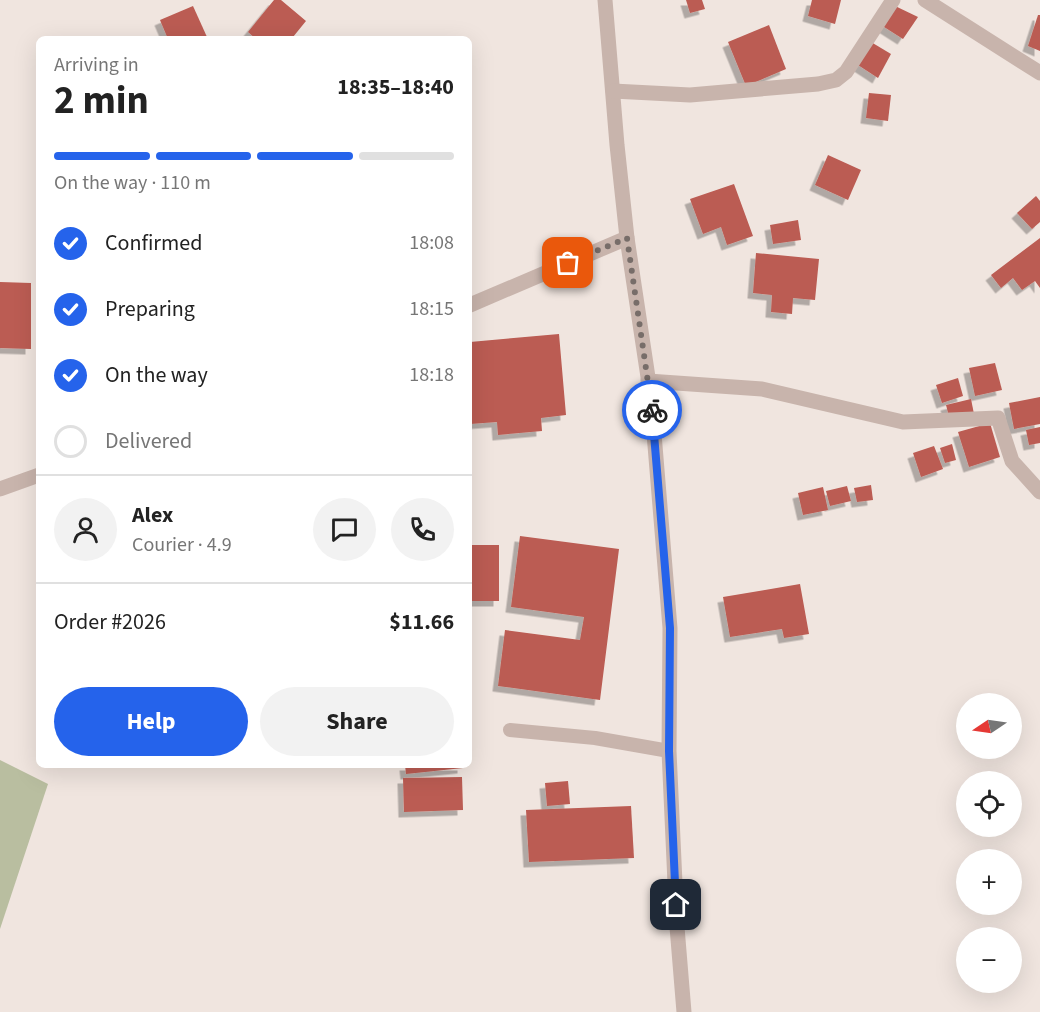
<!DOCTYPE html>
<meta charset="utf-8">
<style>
:root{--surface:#fff;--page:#f2f2f2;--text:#222;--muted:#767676;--line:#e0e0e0;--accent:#2563eb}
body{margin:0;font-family:"Source Sans 3",sans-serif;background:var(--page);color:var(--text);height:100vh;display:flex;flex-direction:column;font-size:22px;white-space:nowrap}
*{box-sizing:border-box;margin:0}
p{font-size:20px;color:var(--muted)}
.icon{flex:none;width:33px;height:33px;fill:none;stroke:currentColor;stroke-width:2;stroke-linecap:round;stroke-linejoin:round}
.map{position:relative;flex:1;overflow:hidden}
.details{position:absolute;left:36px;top:36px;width:436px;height:732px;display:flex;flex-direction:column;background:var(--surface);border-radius:9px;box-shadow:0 6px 24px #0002}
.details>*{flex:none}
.needle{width:39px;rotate:257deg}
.controls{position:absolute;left:956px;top:693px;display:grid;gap:12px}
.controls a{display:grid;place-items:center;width:66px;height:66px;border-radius:50%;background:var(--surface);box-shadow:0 6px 24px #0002;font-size:30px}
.pin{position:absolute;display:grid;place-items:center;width:51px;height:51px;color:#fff;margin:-26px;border-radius:12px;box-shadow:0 3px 9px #0006}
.courier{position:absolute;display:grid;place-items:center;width:60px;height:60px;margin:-30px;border:4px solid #2563eb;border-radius:50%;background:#fff;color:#222;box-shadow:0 2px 8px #0007}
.overview em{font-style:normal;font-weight:700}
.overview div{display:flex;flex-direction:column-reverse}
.overview{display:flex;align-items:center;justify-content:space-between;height:102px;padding:0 18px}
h1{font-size:39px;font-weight:700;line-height:45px}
.bar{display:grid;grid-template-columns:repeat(4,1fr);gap:9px 6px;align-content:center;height:72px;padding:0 18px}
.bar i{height:8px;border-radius:4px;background:var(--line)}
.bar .on{background:var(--accent)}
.bar p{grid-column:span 4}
.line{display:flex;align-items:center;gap:15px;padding:0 18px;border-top:2px solid var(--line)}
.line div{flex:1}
.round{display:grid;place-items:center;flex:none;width:63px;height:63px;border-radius:32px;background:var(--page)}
ol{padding:0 18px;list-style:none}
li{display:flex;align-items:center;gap:18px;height:66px}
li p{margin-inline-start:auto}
li .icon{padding:6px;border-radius:50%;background:var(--accent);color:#fff;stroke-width:4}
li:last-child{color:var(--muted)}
li i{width:33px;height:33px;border:3px solid var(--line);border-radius:50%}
.primary-button{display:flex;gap:12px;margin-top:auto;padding:12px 18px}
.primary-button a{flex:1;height:69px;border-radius:36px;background:var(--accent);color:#fff;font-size:24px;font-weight:700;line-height:69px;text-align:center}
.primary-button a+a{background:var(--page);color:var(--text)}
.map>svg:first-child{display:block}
.green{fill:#b9bea0}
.building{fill:#bb5b52;filter:url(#shadow)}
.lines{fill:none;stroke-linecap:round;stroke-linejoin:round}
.lane{stroke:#c8b4ac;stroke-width:14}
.street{stroke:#c8b4ac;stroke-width:15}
.done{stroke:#776d69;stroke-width:6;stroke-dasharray:0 10.8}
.route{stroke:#2563eb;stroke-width:8}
</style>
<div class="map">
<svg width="1040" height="1012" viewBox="0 0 1040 1012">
<defs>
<filter id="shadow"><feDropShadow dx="-5.5" dy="5.5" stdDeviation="0" flood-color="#0004"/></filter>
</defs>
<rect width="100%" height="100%" fill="#f0e5df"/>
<path class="green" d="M0,760l48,24 -48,145z"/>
<g class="building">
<path d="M274,0h7l25,21 -13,16 3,2h-40l-8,-7z"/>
<path d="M686,0h16l3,9 -15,4z"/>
<path d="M812,0h29l-6,24 -27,-8z"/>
<path d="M893,5l25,12 -15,22 -22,-14z"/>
<path d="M193,6l14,31 -6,2h-33l-8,-19z"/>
<path d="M1038,15h2v36l-12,-5z"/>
<path d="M769,25l17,44 -40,17 -18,-44z"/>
<path d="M871,42l20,12 -13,24 -20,-13z"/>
<path d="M869,93l22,2 -3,26 -22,-3z"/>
<path d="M828,155l33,15 -13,30 -33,-15z"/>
<path d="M734,184l19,52 -26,9 -6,-18 -18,7 -13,-35z"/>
<path d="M1036,196l4,5v21l-8,7 -15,-16z"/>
<path d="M798,220l3,20 -28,4 -3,-19z"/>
<path d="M1040,238v50l-5,-7 -13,9 -9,-12 -12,10 -10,-13z"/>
<path d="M756,253l63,6 -4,41 -22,-2 -1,16 -21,-2 1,-17 -19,-2z"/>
<path d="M0,282l31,1v66l-31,-1z"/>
<path d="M559,334l7,81 -25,3 1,13 -44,4 -1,-13 -27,2v-82z"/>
<path d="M995,363l7,27 -27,6 -6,-28z"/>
<path d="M958,378l5,18 -21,7 -6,-18z"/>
<path d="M1040,397v27l-26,5 -5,-26z"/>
<path d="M971,399l3,15 -24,6 -4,-15z"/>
<path d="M990,423l10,34 -31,10 -11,-35z"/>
<path d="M1040,427v16l-11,2 -3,-15z"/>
<path d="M952,444l4,16 -11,3 -5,-15z"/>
<path d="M934,446l9,23 -22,8 -8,-24z"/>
<path d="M871,485l2,15 -16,2 -3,-14z"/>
<path d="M847,486l4,15 -21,5 -4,-15z"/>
<path d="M823,487l5,23 -25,5 -5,-22z"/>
<path d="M520,536l99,13 -19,151 -102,-14 7,-56 75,10 4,-23 -73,-10z"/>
<rect x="470" y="545" width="29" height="56"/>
<path d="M800,584l9,50 -25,4 -2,-9 -52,8 -7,-40z"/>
<path d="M405,765h58v3l-57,6z"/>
<path d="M462,777l1,33 -59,2 -1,-34z"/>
<path d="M568,781l2,23 -23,2 -2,-23z"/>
<path d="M631,806l3,52 -105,4 -3,-52z"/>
</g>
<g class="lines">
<path class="lane" d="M510,730l85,8 74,13"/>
<g class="street">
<path d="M605,0l12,145 10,93 24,159 19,231 -1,123 8,176 7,85"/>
<path d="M925,0l115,73"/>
<path d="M613,91l77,4 128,-11 18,-4 10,-8 47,-72"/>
<path d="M470,305l157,-67"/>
<path d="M648,381l114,8 141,33 95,-4 14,43 28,31"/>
<path d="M0,489l39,-14"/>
</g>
</g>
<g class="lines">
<path class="done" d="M568,263l59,-25 25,172"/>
<path class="route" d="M652,410l18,218 -1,123 7,154"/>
</g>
</svg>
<div class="controls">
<a><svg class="needle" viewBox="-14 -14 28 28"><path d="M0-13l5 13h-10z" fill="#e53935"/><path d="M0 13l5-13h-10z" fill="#767676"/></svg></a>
<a><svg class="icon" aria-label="locate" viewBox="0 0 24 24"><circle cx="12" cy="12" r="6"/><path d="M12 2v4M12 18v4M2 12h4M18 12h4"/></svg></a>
<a>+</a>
<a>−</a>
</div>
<div class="pin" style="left:568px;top:263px;background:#ea580c"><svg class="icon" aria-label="bag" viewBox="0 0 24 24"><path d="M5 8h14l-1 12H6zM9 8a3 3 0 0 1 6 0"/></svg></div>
<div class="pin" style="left:676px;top:905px;background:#1f2937"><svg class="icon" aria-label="home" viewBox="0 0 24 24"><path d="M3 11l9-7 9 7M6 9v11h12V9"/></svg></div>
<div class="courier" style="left:652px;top:410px"><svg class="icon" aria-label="bike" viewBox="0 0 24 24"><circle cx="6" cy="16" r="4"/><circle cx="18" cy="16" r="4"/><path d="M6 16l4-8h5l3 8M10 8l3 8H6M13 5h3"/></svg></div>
<section class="details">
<div class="overview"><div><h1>2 min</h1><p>Arriving in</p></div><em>18:35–18:40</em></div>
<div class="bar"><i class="on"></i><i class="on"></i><i class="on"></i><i></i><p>On the way · 110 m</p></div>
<ol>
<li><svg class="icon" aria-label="check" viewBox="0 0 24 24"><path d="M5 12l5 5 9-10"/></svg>Confirmed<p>18:08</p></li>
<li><svg class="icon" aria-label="check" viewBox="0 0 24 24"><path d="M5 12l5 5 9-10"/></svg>Preparing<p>18:15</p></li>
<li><svg class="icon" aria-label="check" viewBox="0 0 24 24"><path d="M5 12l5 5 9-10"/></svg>On the way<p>18:18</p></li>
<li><i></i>Delivered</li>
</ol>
<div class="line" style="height:108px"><a class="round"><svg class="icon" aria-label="person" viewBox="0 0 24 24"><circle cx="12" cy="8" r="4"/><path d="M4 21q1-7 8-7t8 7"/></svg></a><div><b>Alex</b><p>Courier · 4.9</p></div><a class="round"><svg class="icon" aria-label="chat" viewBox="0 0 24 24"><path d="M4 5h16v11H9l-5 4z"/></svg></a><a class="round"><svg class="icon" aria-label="phone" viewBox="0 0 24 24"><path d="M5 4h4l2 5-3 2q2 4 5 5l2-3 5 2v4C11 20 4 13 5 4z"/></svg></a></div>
<div class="line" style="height:78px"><div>Order #2026</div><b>$11.66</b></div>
<div class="primary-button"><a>Help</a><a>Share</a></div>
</section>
</div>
